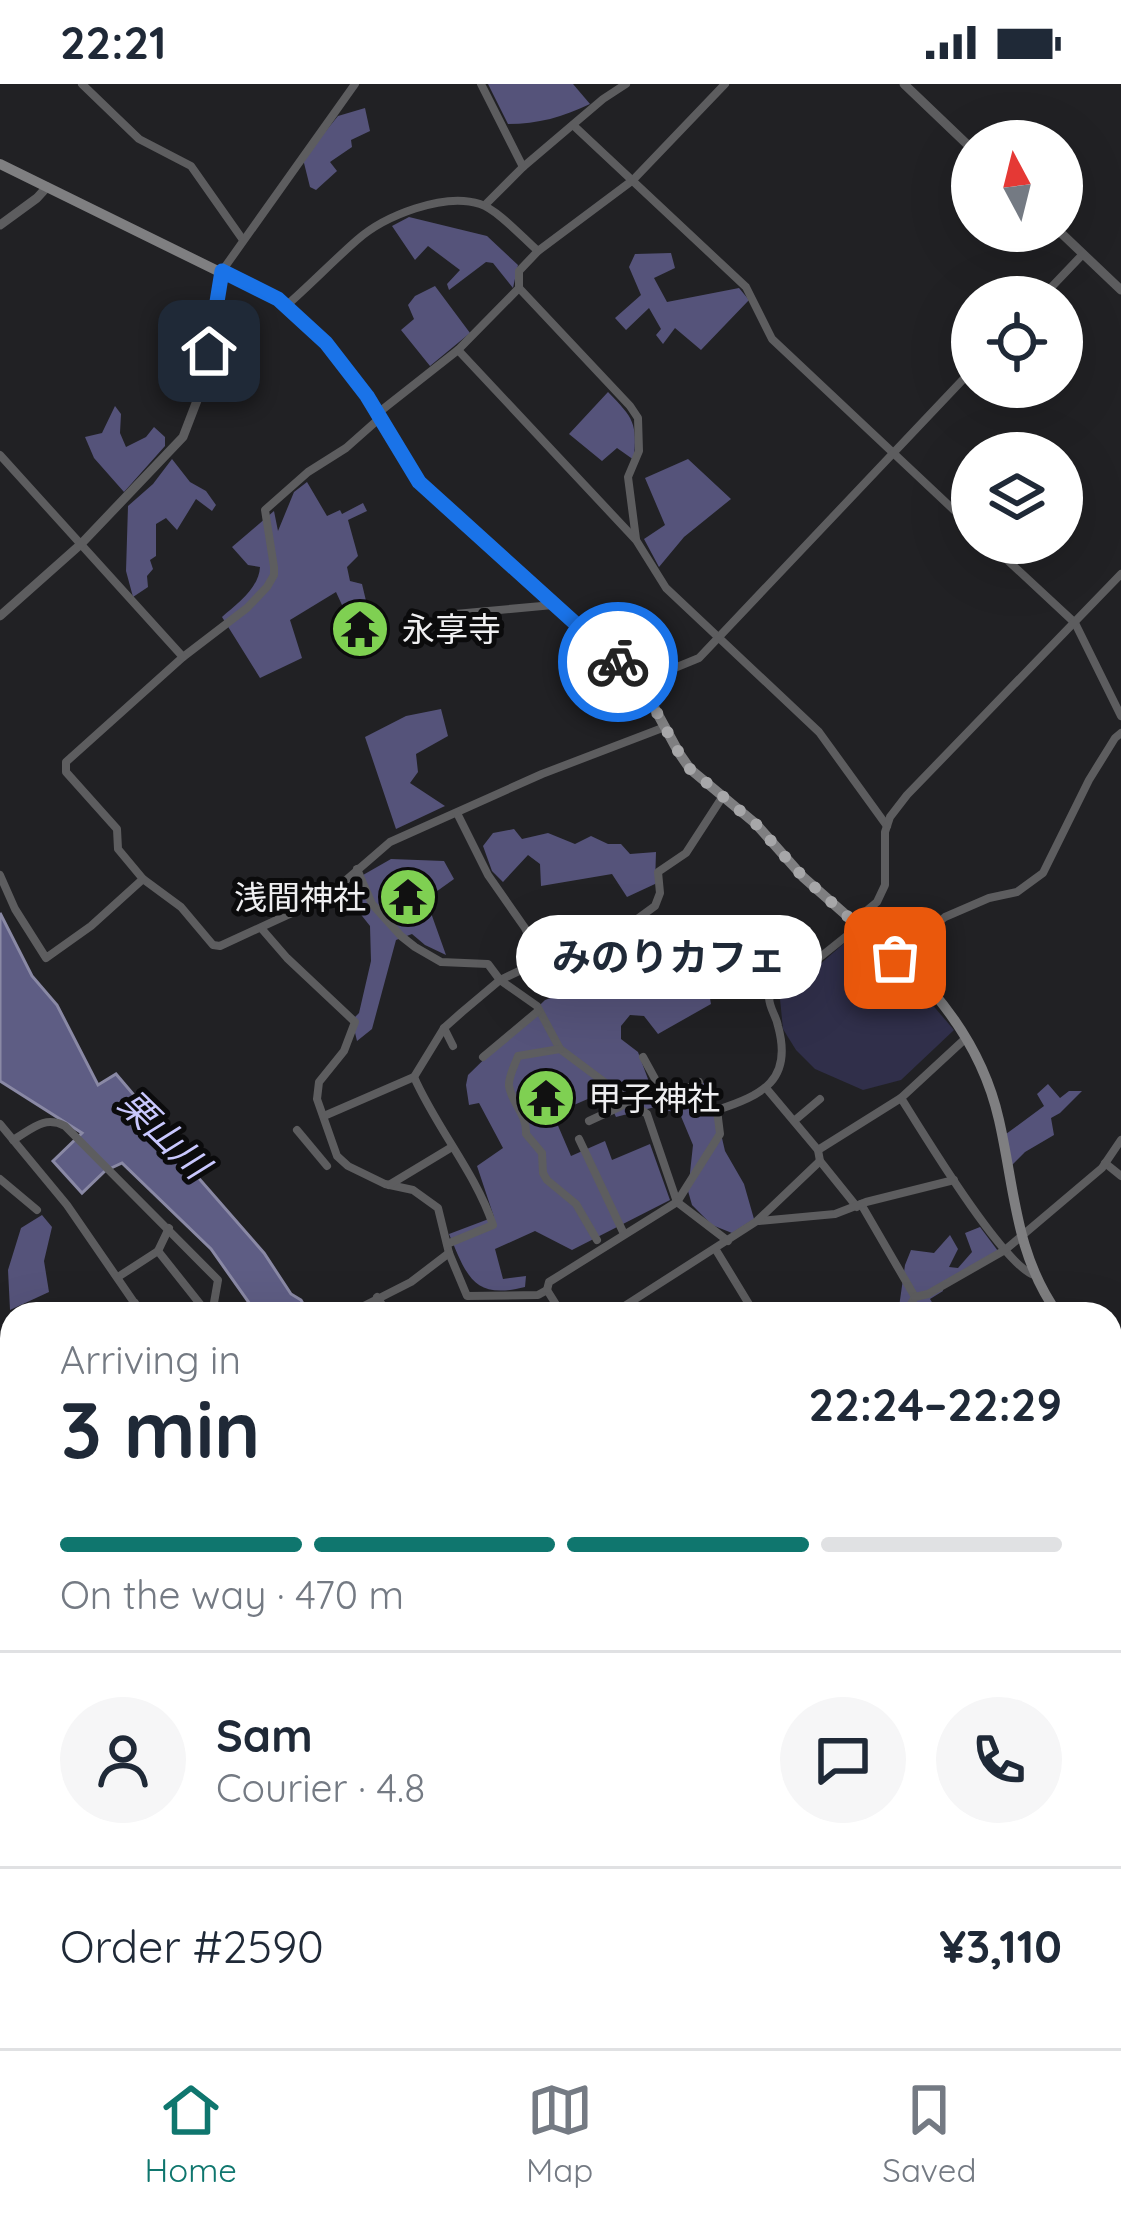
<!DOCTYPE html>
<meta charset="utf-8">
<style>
:root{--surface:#fff;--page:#f6f6f7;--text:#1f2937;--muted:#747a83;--line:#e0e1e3;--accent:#0f766e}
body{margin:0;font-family:Quicksand,"Noto Sans JP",sans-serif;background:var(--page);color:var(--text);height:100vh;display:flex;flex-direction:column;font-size:45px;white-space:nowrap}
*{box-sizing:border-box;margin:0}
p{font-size:39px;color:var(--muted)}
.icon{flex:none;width:66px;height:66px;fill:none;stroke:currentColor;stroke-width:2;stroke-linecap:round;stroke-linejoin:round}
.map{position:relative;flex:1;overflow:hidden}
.details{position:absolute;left:0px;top:1218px;width:1122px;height:747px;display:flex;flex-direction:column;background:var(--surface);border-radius:36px 36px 0 0;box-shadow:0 12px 48px #0002}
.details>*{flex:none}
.needle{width:78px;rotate:353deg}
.fabs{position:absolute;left:951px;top:36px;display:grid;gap:24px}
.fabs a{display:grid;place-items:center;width:132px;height:132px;border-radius:50%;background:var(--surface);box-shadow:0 12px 48px #0002;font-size:60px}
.pin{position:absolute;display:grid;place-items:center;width:102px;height:102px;color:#fff;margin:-51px;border-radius:24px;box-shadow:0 6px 18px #0006}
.courier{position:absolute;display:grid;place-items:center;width:120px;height:120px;margin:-60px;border:9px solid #1a73e8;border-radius:50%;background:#fff;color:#222;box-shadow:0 3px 15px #0007}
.bubble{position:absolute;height:84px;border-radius:42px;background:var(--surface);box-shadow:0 12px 48px #0002;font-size:39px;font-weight:700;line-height:84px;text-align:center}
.overview em{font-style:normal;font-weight:700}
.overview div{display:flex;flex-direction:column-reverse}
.overview{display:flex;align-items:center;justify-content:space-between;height:204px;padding:0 60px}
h1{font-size:78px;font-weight:700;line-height:90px}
.bar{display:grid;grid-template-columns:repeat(4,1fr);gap:18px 12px;align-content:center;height:144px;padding:0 60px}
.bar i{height:15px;border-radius:9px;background:var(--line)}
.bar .selected{background:var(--accent)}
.bar p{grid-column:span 4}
.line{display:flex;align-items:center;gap:30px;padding:0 60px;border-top:3px solid var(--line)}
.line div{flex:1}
.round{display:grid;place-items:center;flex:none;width:126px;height:126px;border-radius:63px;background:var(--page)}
.status{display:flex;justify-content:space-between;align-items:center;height:84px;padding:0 60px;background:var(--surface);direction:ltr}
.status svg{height:33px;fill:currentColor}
.tabs{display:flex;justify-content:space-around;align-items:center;height:168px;border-top:3px solid var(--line);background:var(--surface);font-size:33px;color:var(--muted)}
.tabs a{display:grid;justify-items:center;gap:6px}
.tabs .selected{color:var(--accent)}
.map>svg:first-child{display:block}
.green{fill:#302f4a}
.forest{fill:#55537a}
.water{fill:#5e5d84;stroke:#8a89a5;stroke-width:3}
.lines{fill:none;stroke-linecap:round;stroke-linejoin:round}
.minor{stroke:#5d5d5f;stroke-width:8}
.tertiary{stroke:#5d5d5f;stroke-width:9}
.secondary{stroke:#7f7f81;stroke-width:10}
.done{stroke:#a7a7a9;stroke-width:12;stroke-dasharray:0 21.6}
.route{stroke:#1a73e8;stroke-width:15}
.labels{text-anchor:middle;stroke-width:10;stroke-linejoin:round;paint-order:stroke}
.poi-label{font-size:33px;fill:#efeff1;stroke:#0b0b0c;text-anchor:start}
.water-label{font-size:36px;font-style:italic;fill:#c9c8fe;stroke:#0b0b0c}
</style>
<div class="status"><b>22:21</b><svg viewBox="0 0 49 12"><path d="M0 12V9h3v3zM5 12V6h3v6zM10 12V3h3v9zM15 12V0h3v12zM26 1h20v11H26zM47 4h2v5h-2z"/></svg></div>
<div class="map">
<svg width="1121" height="1964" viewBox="0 0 1121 1964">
<rect width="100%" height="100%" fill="#212124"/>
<path class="green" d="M849,855h11l52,42 42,49 -53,50 -38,10 -48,-21 -19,-19 -13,-21 -3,-30z"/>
<g class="forest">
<path d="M488,0h85l17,20c-27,13 -52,20 -82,20z"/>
<path d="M365,24l5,23 -19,9 1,7 -22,15 7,9 -21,19 -6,-3 -7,-28 35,-43z"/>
<path d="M409,133l78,19 31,29 -5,23 -20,-25 -7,-1 -37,28 -2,-6 13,-14 -32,-24 -13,14 -23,-34z"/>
<path d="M671,169l4,15 -21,10 13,24 72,-14 10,12 -48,50 -26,-22 -12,16 -7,-9 5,-6 -12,-21 -23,22 -11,-12 26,-23 -12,-28 6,-13z"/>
<path d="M435,202l35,47 -40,33 -29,-36 13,-11 -6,-14 7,-9z"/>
<path d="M608,308c26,27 29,30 26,68l-17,-12 -15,13 -33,-27z"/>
<path d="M115,322l6,8 -1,19 6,14 20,-10 8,-10 11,10v9l-41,46 -30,-34 -9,-21 17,-4z"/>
<path d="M172,375l18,23 16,9 10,14 -4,6 -16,-12 -19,31 -11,-12 -10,6v32l-6,4 3,9 -6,7 1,11 -15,10 -7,-26 2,-65 25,-22z"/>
<path d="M688,375l43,40 -47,38 -25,30 -15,-28 21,-14 -20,-47z"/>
<path d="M307,398l20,34 13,-6 2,4 21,-11 4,8 -19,9 10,36 -11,11 3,14 12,3 5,21 -16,3 -9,-3 -6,-13 -46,28 12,38 -42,20 -38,-61c15,-13 37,-29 38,-50l-12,-2 -16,-18 42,-36 4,20 16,-39z"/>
<path d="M441,625l7,27 -32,18 2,18 -8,11 35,23 -49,23 -31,-92 41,-21z"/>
<path d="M514,745l8,10 26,-6 27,11 16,-8 17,8h13l9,10 26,-2 -1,32 -28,13 -15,-23 -71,12 -1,-22 -12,-9 -25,27 -11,-11 -9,-25 10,-13z"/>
<path d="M391,775l53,2 10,18 -28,20 20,56 -21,-10 -13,-11 -16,6 -24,89 -15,12 -5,-21 7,-7 12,-52 -1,-35 -19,-24 5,-23z"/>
<path d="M677,867l28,19 6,34 -53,30 -14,-18 -14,-1 -9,11v13l17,13 14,38 57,-8 16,69 19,33 10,35 -22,14 -20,-8 -20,-20 -4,-14 5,-46 -13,-31 -25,-7 -39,10 -12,-25 -51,22 18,42 34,-15 7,19 38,-16 20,56 -98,50 -37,-19 -40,18 8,30 23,-3 -1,11c-52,13 -58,-11 -76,-53l45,-17 -17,-51 26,-18 -24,-45 -10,2 -3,-20 2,-10 77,-75z"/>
<path d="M1048,1000l12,14 9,-7h13l-22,22 -9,5 3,17 -29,17 -13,13 -6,-31 38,-28 -7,-12z"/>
<path d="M42,1131l10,12 -8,34 5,31 -39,18 -2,-40 13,-42z"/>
<path d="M980,1143l18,24 -57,32 2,8 -13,8 9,15h-41l7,-49 6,-15 23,3 16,-18 8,14 -9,18 9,1 14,-16 -7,-19z"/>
</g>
<path class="water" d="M0,829l32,63 25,29 41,80 18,-11 23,27 -13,15 17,19 7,2 46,38 68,78 27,41 10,6 8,14h-52l-46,-65 -89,-86 -17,8 -23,22 -29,-32 29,-28 -82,-52z"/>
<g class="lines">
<g class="minor">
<path d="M82,0l57,55 52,27 52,74"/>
<path d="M481,0l42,83 -38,38"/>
<path d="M573,41l173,162 26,52 200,188"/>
<path d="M523,83l80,-68 23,-15"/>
<path d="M222,187l133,-187"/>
<path d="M519,204l111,118 8,12 1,33 -11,26 8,62"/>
<path d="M1042,213l41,-43"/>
<path d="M287,221c24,-21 46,-44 70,-65 27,-24 87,-48 123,-36 18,6 43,34 58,47"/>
<path d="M458,266l178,190 30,48 153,144 68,94"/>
<path d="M378,329l80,-63 61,-62v-17l19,-20 95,-71 92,-96"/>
<path d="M381,333l-35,31 -38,24 -43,38 9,57v8l-7,12 -20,21 -64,49 -117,105v10l51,57 1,20 25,30 38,28 32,38 7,1 87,-40 31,-19 52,-45 152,-68 123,-47"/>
<path d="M0,371l183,202"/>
<path d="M989,459l86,80 46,93"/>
<path d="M444,531l109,-10"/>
<path d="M638,599l61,-25 273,-288"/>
<path d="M457,729l31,62 37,53 15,32"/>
<path d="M357,785l15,35 29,32 14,11 26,15 47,2 12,16 37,26 23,43 87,65 30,88 43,-68 -3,-24"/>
<path d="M0,791l15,34 31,49 45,-32 52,-47"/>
<path d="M854,837l23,-19 8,-17v-53l5,-15 17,-22 214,-221"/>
<path d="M261,844l26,30 68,64 -11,29 -25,31 -2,17 20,57 11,10 37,18 28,6 25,18 11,45 18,43 71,-1 9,-5 15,24"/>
<path d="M895,874l50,-41 44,-19 28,-6 26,-19 46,-93 26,-42 6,-5"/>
<path d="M444,944l9,18"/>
<path d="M560,965l-42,7c-3,9 -10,21 -9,30 3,18 18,28 17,48l16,19 1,20 4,7 29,24 21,36"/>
<path d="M483,973l55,-46"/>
<path d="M643,973l17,31 13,8 26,-14"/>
<path d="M414,993c23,52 61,95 79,148l-46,19"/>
<path d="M766,1004l52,62"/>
<path d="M901,1014c22,35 101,166 133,177"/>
<path d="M717,1026c46,-15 76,-30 61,-84 -2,-11 -8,-16 -9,-28l90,-72"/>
<path d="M324,1032l90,-39 30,-49 18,-16 38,-32 68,-32 8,6 12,1 67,-49 5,-13 -2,-21 28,-19 37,-57"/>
<path d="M589,1037l71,-33"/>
<path d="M794,1037l26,-22"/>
<path d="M0,1040l67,81 75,109"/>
<path d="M297,1046l30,36"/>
<path d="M579,1055l45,95"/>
<path d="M13,1056c19,-11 31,-25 52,-14l153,154 -6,34"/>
<path d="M1105,1079l16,13"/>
<path d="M0,1095l37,31"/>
<path d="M389,1101l63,-38"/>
<path d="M861,1120l54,93 -10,17"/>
<path d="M857,1123l-37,-46 -2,-11 83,-52 65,-60"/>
<path d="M759,1137l76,-7 31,-12 88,-22"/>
<path d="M716,1166l39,64"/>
<path d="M158,1167l50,63"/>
<path d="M118,1193l40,-26 11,-23"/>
<path d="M547,1206l2,-8 128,-80 51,39"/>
<path d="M377,1213l11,17"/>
<path d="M915,1213l13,-3 77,-44 97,-82 19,-28"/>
<path d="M115,1230l20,-11"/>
<path d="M348,1230l63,-32 38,-29"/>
<path d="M612,1230l145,-93 63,-60"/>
<path d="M1110,1329l11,-12"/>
<path d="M0,1409l12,-4"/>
<path d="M0,1461h12"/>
<path d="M0,1655l12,-4"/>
<path d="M1117,1684l4,-3"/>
<path d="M0,1755l12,32"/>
<path d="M0,1818l12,-5"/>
<path d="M0,1889l12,34"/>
<path d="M1110,1949l11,-3"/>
<path d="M22,1953l4,11"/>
<path d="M788,1953v3l13,-3"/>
<path d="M955,1953l8,11"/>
<path d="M998,1953l6,10"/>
<path d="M57,1964l29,-11"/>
<path d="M1038,1964l51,-11"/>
</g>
<g class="tertiary">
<path d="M904,0l68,65"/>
<path d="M0,141l37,-27 10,-11"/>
<path d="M1059,147l62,59"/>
<path d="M0,532l81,-72 102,-107 20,-52 19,-114"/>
</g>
<g class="secondary">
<path d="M0,80l287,141 38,38 42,53 52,86 206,187 24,29 30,55 11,16 66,55 47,53 128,113c33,38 57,81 68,130 16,70 16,134 59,194"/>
<path d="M1110,1289l11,13"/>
</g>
</g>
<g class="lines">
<path class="done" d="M618,578l31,36 30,55 11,16 66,55 47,53 92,81"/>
<path class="route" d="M209,267l13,-80 56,28 48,44 41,53 52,86 199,180"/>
</g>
<defs>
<symbol id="temple-disc" viewBox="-11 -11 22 22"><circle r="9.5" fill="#7fd052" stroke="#0b0b0c"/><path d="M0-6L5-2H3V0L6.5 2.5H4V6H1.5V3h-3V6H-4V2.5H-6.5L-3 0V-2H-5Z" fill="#111"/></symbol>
</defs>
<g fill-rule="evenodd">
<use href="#temple-disc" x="327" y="512" width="66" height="66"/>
<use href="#temple-disc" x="375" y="780" width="66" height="66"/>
<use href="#temple-disc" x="513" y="981" width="66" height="66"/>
</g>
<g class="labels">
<g class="poi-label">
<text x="402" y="557">永享寺</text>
<text x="366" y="825" text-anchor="end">浅間神社</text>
<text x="588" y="1026">甲子神社</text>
</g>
<g class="water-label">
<text transform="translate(164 1050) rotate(44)" y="13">栗山川</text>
</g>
</g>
</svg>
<div class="fabs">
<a><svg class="needle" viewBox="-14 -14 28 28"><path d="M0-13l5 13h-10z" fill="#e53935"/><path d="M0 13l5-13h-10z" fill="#747a83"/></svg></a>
<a><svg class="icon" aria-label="locate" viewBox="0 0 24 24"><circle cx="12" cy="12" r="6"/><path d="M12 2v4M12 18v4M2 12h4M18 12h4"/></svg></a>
<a><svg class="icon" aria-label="layers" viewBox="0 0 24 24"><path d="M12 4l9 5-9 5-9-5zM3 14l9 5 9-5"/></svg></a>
</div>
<div class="pin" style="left:895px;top:874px;background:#ea580c"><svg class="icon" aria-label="bag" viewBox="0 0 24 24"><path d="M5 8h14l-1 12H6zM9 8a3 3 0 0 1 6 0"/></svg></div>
<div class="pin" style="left:209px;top:267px;background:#1f2937"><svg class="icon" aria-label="home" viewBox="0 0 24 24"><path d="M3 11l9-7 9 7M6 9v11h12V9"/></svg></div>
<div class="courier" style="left:618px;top:578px"><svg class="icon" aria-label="bike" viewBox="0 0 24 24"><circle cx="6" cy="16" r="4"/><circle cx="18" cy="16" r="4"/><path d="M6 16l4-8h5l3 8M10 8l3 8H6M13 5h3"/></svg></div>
<div class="bubble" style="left:516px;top:831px;width:306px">みのりカフェ</div>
<section class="details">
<div class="overview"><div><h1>3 min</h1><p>Arriving in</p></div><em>22:24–22:29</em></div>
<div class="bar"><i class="selected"></i><i class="selected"></i><i class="selected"></i><i></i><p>On the way · 470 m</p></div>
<div class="line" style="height:216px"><a class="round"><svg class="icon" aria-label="person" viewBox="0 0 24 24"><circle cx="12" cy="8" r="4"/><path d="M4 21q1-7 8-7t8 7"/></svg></a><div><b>Sam</b><p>Courier · 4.8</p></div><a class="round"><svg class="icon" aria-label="chat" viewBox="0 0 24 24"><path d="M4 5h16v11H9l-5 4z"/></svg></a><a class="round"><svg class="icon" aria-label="phone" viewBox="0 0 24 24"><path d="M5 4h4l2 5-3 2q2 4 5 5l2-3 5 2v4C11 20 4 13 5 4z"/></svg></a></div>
<div class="line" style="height:156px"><div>Order #2590</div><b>¥3,110</b></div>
</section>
</div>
<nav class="tabs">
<a class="selected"><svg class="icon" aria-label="home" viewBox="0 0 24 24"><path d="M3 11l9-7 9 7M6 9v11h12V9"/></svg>Home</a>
<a><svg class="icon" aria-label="map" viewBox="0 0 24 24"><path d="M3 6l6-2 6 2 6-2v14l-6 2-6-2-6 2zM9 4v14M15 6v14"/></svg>Map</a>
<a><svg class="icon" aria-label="saved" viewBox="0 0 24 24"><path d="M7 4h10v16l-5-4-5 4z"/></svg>Saved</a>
</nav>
